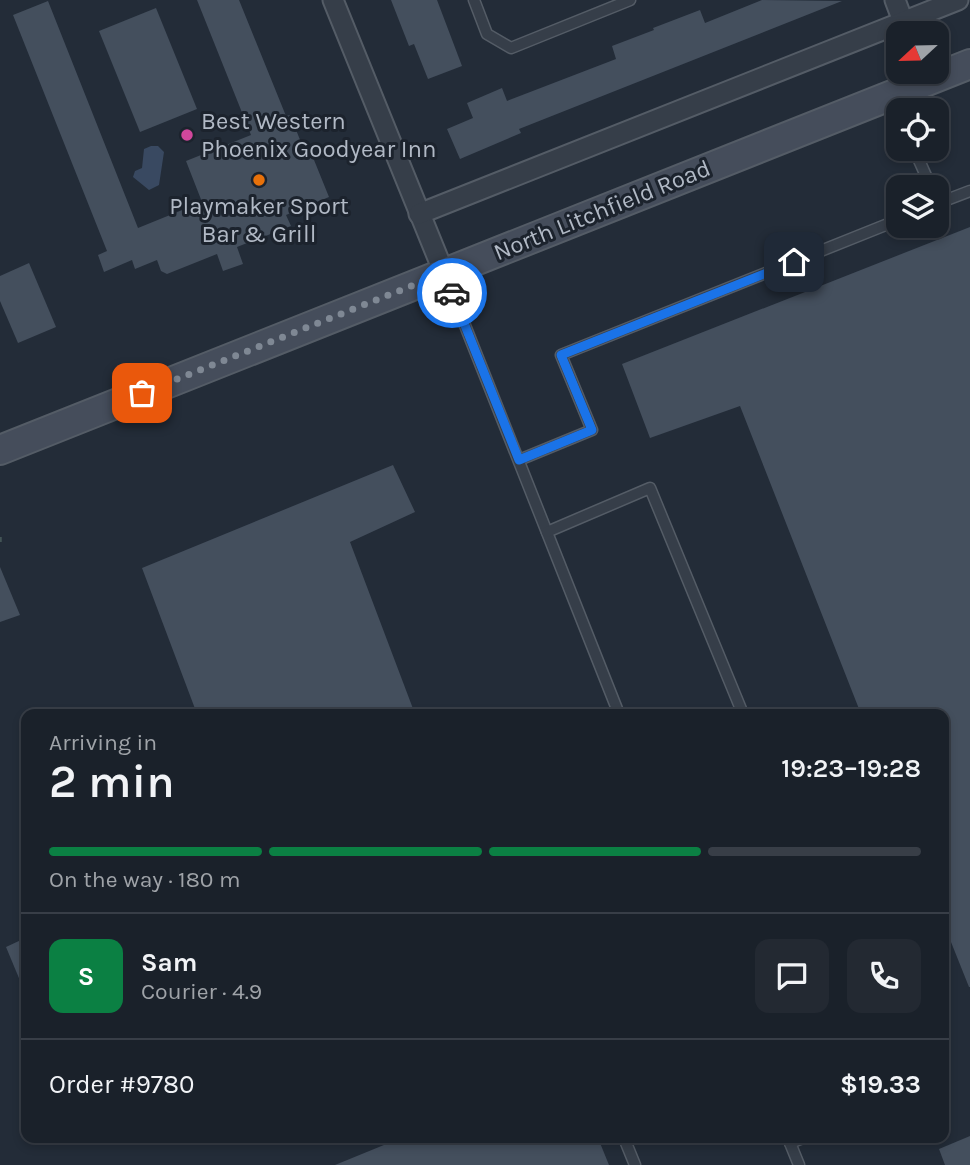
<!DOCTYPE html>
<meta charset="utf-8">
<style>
:root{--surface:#1a212a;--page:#232932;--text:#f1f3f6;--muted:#9fa3a8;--line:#383e47;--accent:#0b8043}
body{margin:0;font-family:Karla,sans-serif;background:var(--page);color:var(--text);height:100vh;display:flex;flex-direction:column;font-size:26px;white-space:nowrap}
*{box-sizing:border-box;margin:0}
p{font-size:23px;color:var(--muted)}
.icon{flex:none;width:38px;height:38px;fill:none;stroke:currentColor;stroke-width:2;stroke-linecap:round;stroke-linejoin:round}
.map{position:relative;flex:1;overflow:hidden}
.details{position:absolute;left:21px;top:709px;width:928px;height:434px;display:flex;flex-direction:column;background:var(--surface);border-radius:14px;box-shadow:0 4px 10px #0003,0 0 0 2px var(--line)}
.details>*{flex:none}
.needle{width:46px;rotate:248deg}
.buttons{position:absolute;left:886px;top:21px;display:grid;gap:14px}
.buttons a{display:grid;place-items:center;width:63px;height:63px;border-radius:14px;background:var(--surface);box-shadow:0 4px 10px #0003,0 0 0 2px var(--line);font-size:35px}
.pin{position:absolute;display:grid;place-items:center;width:60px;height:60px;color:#fff;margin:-30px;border-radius:14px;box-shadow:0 4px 10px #0006}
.courier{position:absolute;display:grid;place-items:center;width:70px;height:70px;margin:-35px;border:5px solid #1a73e8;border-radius:50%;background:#fff;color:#222;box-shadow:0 2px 9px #0007}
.overview em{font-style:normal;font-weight:600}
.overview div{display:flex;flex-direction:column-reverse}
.overview{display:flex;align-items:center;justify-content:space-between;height:119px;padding:0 28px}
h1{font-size:46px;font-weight:600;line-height:52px}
.bar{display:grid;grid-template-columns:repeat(4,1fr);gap:10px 7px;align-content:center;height:84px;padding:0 28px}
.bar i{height:9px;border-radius:5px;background:var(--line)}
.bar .current{background:var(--accent)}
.bar p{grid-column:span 4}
.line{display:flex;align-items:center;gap:18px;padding:0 28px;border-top:2px solid var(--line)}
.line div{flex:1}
.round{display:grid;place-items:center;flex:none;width:74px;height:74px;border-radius:14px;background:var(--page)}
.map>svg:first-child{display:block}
.water{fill:#394961}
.building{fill:#444f5d}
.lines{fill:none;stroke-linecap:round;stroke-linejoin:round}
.lane-casing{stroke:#545c66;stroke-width:13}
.street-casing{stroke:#545c66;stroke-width:23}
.secondary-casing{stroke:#545c66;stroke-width:32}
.path{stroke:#435456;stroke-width:3.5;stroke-dasharray:5 5;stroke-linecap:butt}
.lane{stroke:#363e49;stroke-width:10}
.street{stroke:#363e49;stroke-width:19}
.secondary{stroke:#454d5b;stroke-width:28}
.done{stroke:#7f8894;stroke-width:7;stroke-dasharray:0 12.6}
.route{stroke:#1a73e8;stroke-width:9}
.hotel-dot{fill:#d1479c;stroke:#1c232d;stroke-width:2.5}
.food-dot{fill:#e8710a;stroke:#1c232d;stroke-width:2.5}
.labels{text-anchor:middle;stroke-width:6;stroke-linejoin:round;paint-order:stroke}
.poi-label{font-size:24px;fill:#b1b9c5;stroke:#1c232d;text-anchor:start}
.street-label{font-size:24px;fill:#b1b9c5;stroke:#1c232d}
</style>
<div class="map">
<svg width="970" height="1165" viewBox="0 0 970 1165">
<rect width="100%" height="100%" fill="#232c38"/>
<path class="water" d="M151,146h7l6,6 -5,33 -10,5 -16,-13 2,-6 7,-3 2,-19z"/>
<g class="building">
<path d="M197,0h42l47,116 4,-1 17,42 5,-2 17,42 -43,18 5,11 -54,21 6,17 -20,7 -6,-17 -50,20 -6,-3 -4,-11 -22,9 -3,-9 -28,12 -6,-17 9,-4 -94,-236 35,-14 90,227 64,-26 -16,-41 65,-26z"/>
<path d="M391,0h46l25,66 -34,13 -14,-35 -5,2z"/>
<path d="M762,0l80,1 -323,128 2,4 -61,26 -13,-30 26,-11 -6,-15 35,-15 5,13 109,-42 -4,-13 42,-16 -1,-2 47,-18 5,13z"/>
<path d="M156,8l41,101 -57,23 -41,-101z"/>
<path d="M970,227v760h-1l-26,-65v-208h-82l-121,-308 -90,32 -28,-74z"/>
<path d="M29,263l27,64 -38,16 -18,-42v-25z"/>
<path d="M393,465l22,47 -65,30 65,172h-218l-55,-146z"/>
<path d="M0,567l20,48 -20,7z"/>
<path d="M21,940l5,12v43l-20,-48z"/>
<path d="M970,1136v29h-25l-6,-16z"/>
<path d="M401,1138h197l11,27h-274z"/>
</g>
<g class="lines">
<defs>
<g id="lane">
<path d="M474,0l13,34 24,14 119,-48"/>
<path d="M914,149l17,38"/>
<path d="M936,204l34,-13"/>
<path d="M445,275l174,439"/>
<path d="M519,460l73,-30 -31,-75 337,-135"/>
<path d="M547,532l103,-44 93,226"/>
<path d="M624,1138l11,27"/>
<path d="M788,1138l11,27"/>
<path d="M790,1143l13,-5"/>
</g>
<g id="street">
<path d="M333,0l111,273"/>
<path d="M895,0l12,32"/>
<path d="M419,214l539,-214"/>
</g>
<path id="secondary" d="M0,450l970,-386"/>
</defs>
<use href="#lane" class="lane-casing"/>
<use href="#street" class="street-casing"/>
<use href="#secondary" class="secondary-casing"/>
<path class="path" d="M0,537v5"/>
<use href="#lane" class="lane"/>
<use href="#street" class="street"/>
<use href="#secondary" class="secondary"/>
</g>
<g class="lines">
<path class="done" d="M142,393l302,-120 8,20"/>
<path class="route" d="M452,293l67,167 73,-30 -31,-75 233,-93"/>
</g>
<circle class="hotel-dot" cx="187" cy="135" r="7"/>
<circle class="food-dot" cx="259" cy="180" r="7"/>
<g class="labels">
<g class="poi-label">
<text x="201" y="129">Best Western<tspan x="201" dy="28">Phoenix Goodyear Inn</tspan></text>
<text x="259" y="214" text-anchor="middle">Playmaker Sport<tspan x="259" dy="28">Bar &amp; Grill</tspan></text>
</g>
<g class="street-label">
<text transform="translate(602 210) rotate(-22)" y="8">North Litchfield Road</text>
</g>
</g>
</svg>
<div class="buttons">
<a><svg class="needle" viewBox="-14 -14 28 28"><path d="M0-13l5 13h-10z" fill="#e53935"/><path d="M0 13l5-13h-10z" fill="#9fa3a8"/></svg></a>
<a><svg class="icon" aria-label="locate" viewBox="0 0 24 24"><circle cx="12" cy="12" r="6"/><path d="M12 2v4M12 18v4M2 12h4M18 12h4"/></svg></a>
<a><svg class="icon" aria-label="layers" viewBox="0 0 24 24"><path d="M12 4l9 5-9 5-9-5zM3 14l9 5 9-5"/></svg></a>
</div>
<div class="pin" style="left:142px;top:393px;background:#ea580c"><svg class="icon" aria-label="bag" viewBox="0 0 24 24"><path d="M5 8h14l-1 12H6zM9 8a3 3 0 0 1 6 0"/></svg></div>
<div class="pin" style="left:794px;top:262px;background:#1f2937"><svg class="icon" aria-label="home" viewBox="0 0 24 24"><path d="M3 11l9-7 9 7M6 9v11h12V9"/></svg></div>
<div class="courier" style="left:452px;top:293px"><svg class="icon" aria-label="car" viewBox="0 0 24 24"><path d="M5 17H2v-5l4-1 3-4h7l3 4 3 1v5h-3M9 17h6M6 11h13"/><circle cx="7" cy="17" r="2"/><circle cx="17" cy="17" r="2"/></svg></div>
<section class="details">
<div class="overview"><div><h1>2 min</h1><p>Arriving in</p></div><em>19:23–19:28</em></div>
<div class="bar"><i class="current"></i><i class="current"></i><i class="current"></i><i></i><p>On the way · 180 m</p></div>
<div class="line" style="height:126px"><b class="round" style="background:var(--accent);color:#fff">S</b><div><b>Sam</b><p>Courier · 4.9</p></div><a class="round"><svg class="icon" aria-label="chat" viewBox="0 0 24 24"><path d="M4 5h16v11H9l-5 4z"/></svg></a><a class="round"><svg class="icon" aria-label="phone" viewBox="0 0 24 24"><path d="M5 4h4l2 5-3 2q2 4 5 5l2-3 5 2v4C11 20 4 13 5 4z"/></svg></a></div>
<div class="line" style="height:91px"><div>Order #9780</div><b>$19.33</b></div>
</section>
</div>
